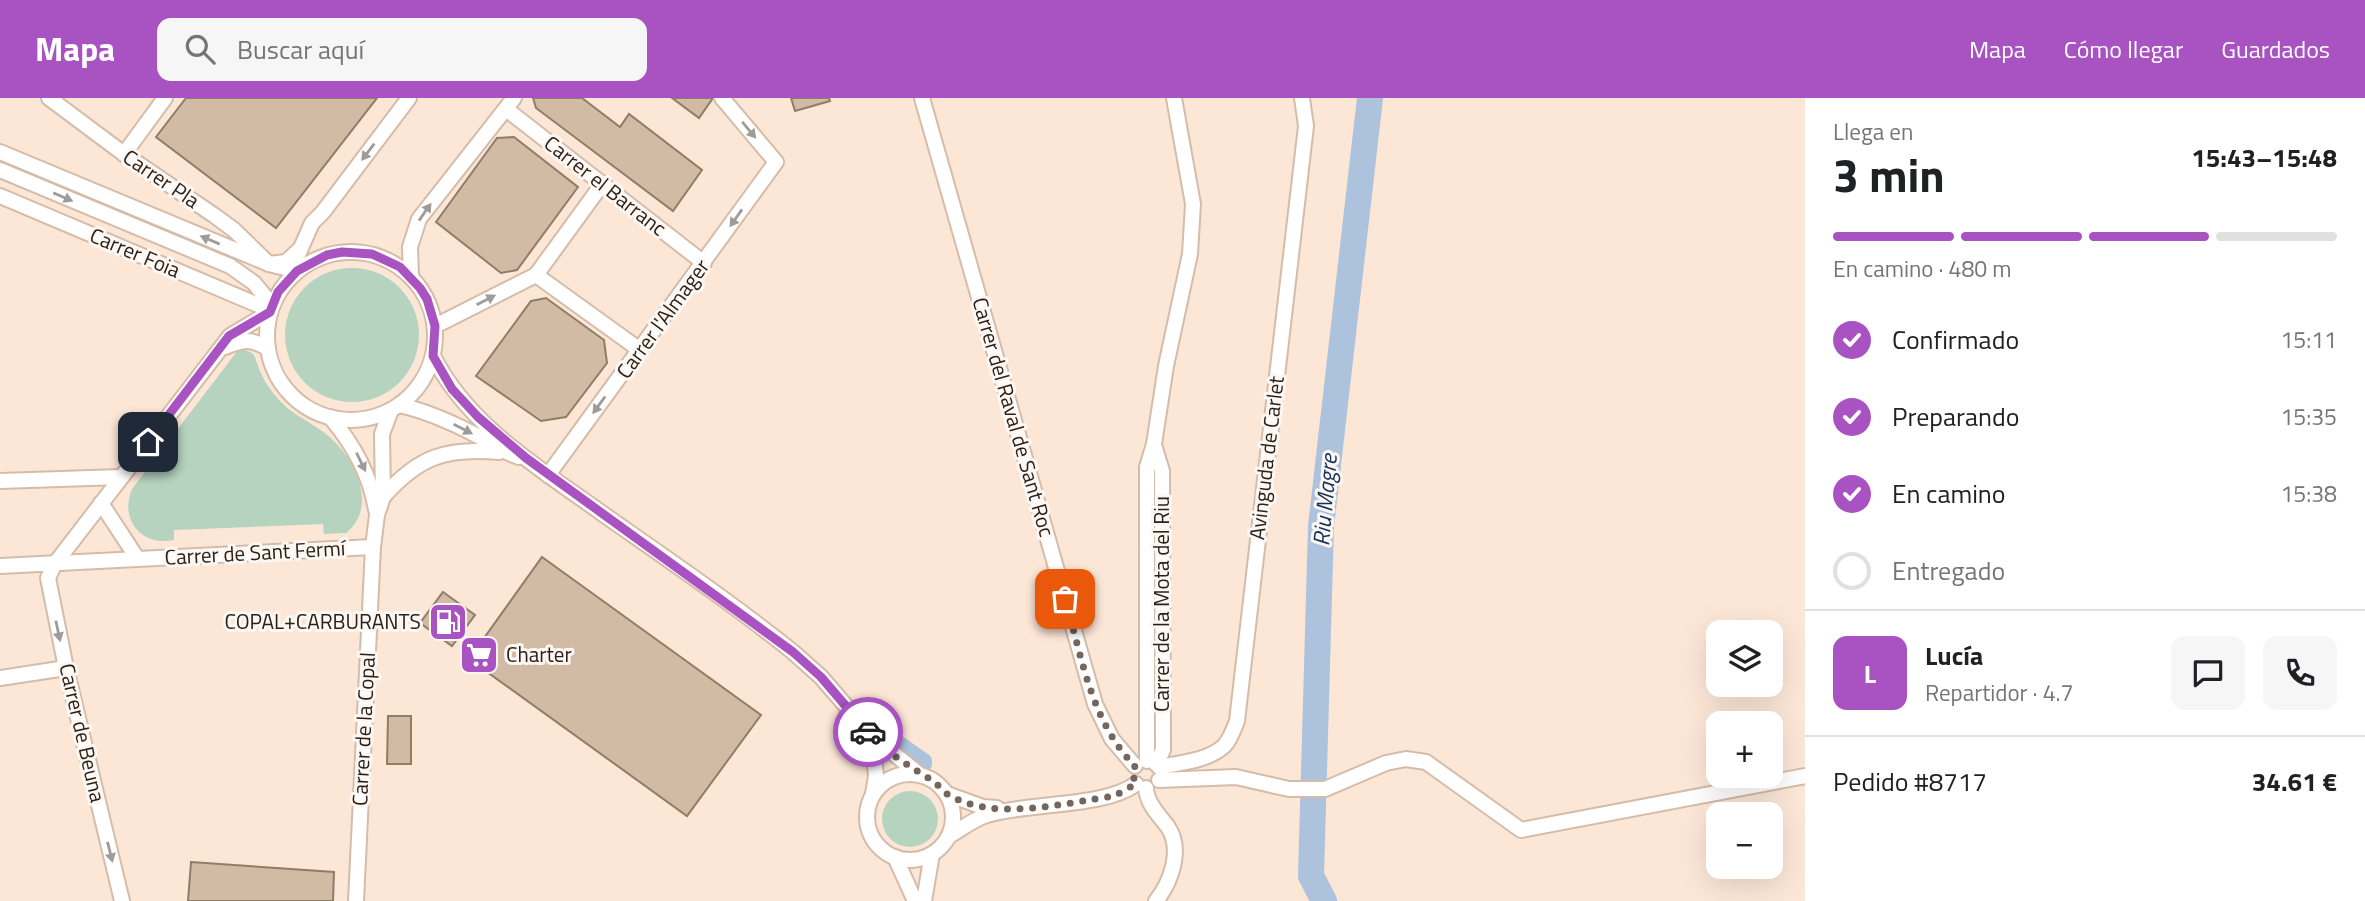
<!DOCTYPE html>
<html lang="es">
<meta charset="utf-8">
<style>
:root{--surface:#fff;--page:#f6f6f6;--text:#202124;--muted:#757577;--line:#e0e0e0;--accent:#a853c1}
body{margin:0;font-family:"Titillium Web",sans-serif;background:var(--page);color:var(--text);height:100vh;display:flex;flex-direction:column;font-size:26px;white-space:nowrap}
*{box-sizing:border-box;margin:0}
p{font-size:23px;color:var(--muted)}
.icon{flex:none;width:38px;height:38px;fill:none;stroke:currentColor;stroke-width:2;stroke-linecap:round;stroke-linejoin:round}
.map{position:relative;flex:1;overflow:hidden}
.details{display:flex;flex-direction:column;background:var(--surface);width:560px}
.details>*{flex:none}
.tools{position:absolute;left:1706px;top:522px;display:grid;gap:14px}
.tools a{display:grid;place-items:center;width:77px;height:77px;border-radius:14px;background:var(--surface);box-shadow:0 7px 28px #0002;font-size:35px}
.pin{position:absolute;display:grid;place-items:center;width:60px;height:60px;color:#fff;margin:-30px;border-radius:14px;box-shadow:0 4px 10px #0006}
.courier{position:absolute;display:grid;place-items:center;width:70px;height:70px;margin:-35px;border:5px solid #a853c1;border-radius:50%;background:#fff;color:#222;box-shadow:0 2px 9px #0007}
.headline em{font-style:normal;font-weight:700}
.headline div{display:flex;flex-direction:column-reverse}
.headline{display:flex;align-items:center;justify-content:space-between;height:119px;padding:0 28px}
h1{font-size:46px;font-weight:700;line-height:52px}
.bar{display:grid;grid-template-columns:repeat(4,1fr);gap:10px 7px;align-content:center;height:84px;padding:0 28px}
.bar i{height:9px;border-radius:5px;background:var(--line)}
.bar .active{background:var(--accent)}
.bar p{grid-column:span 4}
.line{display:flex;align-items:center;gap:18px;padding:0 28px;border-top:2px solid var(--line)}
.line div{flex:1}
.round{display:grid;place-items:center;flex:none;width:74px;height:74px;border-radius:14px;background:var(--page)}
ol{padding:0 28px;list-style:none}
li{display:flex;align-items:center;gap:21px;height:77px}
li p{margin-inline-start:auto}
li .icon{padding:7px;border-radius:50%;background:var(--accent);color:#fff;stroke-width:4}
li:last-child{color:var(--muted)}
li i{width:38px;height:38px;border:4px solid var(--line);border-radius:50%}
header{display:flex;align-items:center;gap:42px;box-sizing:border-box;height:98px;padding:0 35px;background:var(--accent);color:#fff}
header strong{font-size:33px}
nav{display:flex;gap:38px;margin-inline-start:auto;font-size:24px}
.search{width:490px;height:63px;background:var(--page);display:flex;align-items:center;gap:18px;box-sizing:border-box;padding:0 24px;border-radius:14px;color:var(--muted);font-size:26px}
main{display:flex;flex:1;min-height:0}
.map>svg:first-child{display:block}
.green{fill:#b5d3bf}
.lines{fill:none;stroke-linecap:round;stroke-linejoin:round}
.canal{stroke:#adc3dd;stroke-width:16}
.river{stroke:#adc3dd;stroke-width:26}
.building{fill:#d1bba5;stroke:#907c67;stroke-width:2}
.minor-casing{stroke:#d5bca9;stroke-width:18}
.minor{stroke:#fff;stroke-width:14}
.oneway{fill:#9f9b98}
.done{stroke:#74665c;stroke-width:7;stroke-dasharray:0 12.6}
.route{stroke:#a853c1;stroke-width:9}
.labels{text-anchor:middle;stroke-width:6;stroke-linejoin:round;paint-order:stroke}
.street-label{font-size:21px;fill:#2a2019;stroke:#fdf7f3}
.poi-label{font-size:21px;fill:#2a2019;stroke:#fdf7f3;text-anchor:end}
.water-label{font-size:23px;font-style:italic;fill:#133256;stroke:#fdf7f3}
</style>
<header>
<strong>Mapa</strong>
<div class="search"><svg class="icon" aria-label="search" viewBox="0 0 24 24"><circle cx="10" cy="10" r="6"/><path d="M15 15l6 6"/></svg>Buscar aquí</div>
<nav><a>Mapa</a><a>Cómo llegar</a><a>Guardados</a></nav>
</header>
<main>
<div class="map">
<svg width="1805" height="803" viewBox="0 0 1805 803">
<rect width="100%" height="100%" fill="#fce7d7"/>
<g class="green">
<circle cx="352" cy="237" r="67"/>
<path d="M243,251l9,4 3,4c5,18 14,33 27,46 14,14 31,20 45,32 28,22 52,72 19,98l-22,1 -1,-10 -149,6v10c-32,7 -55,-20 -42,-51l106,-139z"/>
<circle cx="910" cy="721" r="28"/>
</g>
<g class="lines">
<path class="canal" d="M888,638l36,25v3"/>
<path class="river" d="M1324,803l-13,-25 10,-350 49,-428"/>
</g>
<g class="building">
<path d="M186,0h191l-101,130 -120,-91z"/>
<path d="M533,0h49l38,29 9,-13 73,56 -29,41 -137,-103z"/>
<path d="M672,0h41l-14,20z"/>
<path d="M791,0h38l1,3 -35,10z"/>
<path d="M514,39l64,50 -61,83 -16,3 -65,-51 61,-84z"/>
<path d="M546,200l58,42 3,23 -41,54 -25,4 -65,-45 55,-75z"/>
<path d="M542,459l219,158 -74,101 -218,-157z"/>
<path d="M443,494l32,23 -23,31 -32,-23z"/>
<path d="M388,618h23v48h-24z"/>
<path d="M191,764l143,10 -1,29h-145z"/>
</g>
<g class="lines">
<defs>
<g id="minor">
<path d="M49,0l75,56 91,62 19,14 35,34 17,-2 13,-12"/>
<path d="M922,0l173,606 17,35 23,27"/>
<path d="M506,11l198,154"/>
<path d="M0,54l269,112 28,7"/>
<path d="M124,56l41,-56"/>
<path d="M0,72l230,96 24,17 18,22"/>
<path d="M0,98l270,114"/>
<circle cx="351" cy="238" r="84"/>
<path d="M297,159l15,-34 11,-11 86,-114"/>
<path d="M536,177l104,75"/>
<path d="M411,179l-1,-30 9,-28 95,-121"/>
<path d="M435,228l101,-51 67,-92"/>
<path d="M225,249c18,-7 25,-9 42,1"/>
<path d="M433,258c35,70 108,113 170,158 64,45 129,89 190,138l28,25 51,59 48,39"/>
<path d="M399,307c28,6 52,17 77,30 15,8 27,17 43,22"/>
<path d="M330,319c24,28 40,57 46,93"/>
<path d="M1154,347l8,26 1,279 -7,14"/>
<path d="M548,377l228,-313 -54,-64"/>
<path d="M0,383l121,-4"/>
<path d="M383,399c35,-40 63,-50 116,-45"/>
<path d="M101,405l36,55"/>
<path d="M0,468l373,-19"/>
<path d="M0,580l66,-10"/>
<path d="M872,638l4,40 -3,18"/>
<path d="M1147,663v-294l7,-23 12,-78 24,-112 3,-50 -19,-106"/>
<path d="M1159,669c20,-4 49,-6 65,-21 6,-6 10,-17 13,-25l69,-595 -4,-28"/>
<circle cx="910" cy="719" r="43"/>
<path d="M1159,682l77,-3 53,12h36l61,-26 20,-4 20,3 95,68 284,-54"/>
<path d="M1146,690c1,16 13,27 22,39 15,23 3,55 -12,74"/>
<path d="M947,696l36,13 14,1"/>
<path d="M949,738c12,-7 25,-17 38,-21 43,-13 116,-7 149,-31"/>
<path d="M895,759l20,44"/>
<path d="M122,803l-56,-233 -18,-90 6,-13 176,-229 40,-24"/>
<path d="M356,803l17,-354 4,-32 6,-18 -1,-63 9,-24"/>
<path d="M924,803l8,-47"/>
</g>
</defs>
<use href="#minor" class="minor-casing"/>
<use href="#minor" class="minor"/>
</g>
<defs><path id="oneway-solid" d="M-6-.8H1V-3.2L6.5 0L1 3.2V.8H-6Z" transform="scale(1.75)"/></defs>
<g class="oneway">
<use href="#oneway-solid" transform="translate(749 32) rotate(50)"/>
<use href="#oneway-solid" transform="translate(368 54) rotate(127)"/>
<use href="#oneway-solid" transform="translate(63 99) rotate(23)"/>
<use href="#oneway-solid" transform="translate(425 114) rotate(-55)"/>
<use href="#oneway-solid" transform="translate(736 120) rotate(125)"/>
<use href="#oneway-solid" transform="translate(210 142) rotate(-157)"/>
<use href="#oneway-solid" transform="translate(486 202) rotate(-27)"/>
<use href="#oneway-solid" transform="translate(599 307) rotate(126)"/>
<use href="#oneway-solid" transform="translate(463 331) rotate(27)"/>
<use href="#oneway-solid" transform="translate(361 364) rotate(64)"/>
<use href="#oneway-solid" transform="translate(58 533) rotate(78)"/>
<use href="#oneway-solid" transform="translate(110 754) rotate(76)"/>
</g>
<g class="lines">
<path class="done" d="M868,634c17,20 43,35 65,49 6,4 10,11 16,14 45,27 116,8 165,1l22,-12 -4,-11 3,-7c-44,-44 -53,-109 -70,-167"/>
<path class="route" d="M148,344l81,-106 41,-24 8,-20 19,-21 30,-16 15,-3 30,2 28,13 20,21 7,11 8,27 -2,30 19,33 26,28 48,41 267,194 28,25 47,55"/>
</g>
<defs>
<symbol id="fuel-square" viewBox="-11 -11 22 22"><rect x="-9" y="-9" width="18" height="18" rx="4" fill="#a853c1" stroke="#fdf7f3"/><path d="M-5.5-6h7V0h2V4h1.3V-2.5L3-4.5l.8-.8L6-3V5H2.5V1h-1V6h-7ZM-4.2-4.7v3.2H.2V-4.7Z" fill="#fff"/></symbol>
<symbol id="supermarket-square" viewBox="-11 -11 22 22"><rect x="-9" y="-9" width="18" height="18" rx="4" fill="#a853c1" stroke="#fdf7f3"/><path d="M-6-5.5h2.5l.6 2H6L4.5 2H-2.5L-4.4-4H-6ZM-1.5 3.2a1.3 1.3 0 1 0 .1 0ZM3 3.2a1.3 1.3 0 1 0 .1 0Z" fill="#fff"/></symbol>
</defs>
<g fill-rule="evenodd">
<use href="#fuel-square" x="426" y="502" width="44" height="44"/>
<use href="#supermarket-square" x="457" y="535" width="44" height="44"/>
</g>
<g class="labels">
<g class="street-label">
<text transform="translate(161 81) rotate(34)" y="7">Carrer Pla</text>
<text transform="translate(605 88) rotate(38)" y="7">Carrer el Barranc</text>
<text transform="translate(135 155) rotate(23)" y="7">Carrer Foia</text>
<text transform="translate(663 221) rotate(-54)" y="7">Carrer l'Almager</text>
<text transform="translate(1013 319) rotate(74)" y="7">Carrer del Raval de Sant Roc</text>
<text transform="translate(1267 360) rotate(-83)" y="7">Avinguda de Carlet</text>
<text transform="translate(255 455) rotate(-3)" y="7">Carrer de Sant Fermí</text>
<text transform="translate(1162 506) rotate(-90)" y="7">Carrer de la Mota del Riu</text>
<text transform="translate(364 631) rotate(-87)" y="7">Carrer de la Copal</text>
<text transform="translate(82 635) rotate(77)" y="7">Carrer de Beuna</text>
</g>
<g class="poi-label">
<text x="421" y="531">COPAL+CARBURANTS</text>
<text x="506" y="564" text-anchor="start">Charter</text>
</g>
<g class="water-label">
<text transform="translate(1325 402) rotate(-85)" y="8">Riu Magre</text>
</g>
</g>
</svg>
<div class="tools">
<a><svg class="icon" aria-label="layers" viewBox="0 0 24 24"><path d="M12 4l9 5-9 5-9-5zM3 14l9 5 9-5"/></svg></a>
<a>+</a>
<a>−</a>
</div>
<div class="pin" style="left:1065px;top:501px;background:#ea580c"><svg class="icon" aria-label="bag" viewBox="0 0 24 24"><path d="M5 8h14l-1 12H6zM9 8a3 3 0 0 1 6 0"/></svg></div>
<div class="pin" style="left:148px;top:344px;background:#1f2937"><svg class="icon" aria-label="home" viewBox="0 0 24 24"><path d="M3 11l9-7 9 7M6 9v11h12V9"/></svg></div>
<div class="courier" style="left:868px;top:634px"><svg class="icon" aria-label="car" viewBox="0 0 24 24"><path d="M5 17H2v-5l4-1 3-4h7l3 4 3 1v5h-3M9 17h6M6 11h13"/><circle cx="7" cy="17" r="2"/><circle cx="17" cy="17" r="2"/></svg></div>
</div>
<section class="details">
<div class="headline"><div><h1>3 min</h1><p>Llega en</p></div><em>15:43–15:48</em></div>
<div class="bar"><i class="active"></i><i class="active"></i><i class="active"></i><i></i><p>En camino · 480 m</p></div>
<ol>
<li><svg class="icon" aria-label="check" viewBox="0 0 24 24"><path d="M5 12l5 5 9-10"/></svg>Confirmado<p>15:11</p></li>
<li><svg class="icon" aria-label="check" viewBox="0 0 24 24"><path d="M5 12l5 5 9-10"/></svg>Preparando<p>15:35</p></li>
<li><svg class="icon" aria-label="check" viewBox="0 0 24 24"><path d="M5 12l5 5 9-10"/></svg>En camino<p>15:38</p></li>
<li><i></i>Entregado</li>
</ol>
<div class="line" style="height:126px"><b class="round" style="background:var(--accent);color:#fff">L</b><div><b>Lucía</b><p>Repartidor · 4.7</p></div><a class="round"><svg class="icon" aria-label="chat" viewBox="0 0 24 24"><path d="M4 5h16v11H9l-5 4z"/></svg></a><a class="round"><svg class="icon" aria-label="phone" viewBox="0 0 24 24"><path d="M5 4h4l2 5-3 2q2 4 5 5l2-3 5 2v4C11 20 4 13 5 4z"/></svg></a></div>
<div class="line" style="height:91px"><div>Pedido #8717</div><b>34.61 €</b></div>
</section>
</main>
